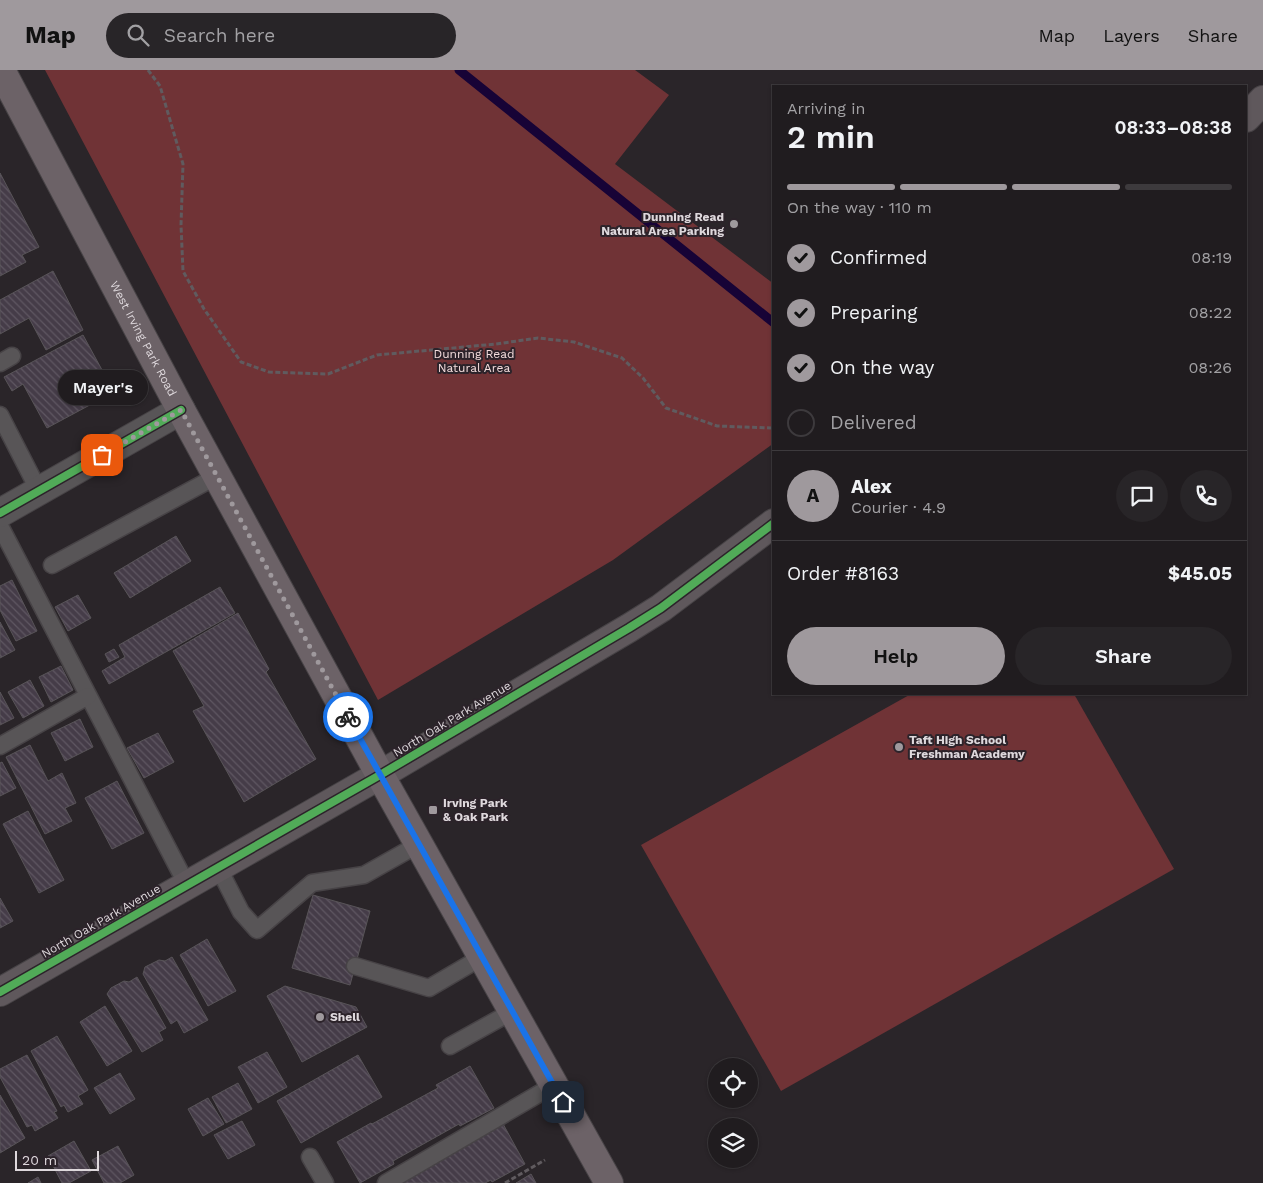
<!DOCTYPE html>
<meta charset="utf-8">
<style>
:root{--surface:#201c1f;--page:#282528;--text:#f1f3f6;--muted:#a2a1a4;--line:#3d3a3d;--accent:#9f999d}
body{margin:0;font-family:"Work Sans",sans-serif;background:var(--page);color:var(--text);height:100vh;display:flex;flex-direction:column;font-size:19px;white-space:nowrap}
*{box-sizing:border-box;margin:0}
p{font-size:16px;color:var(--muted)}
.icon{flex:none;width:28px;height:28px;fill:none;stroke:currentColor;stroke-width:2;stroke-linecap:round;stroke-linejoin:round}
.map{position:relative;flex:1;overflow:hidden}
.panel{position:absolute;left:772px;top:15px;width:475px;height:610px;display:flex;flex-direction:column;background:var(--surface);border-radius:0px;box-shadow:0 1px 4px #0004,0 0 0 1px var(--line)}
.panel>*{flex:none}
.fabs{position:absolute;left:708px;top:988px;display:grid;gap:10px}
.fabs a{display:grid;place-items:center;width:50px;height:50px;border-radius:50%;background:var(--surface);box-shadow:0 1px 4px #0004,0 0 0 1px var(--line);font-size:25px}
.scale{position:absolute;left:15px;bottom:12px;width:84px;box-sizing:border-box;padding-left:5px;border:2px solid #ded8dc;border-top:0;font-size:14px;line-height:18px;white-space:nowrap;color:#ded8dc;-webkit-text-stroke:4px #2c232a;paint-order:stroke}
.pin{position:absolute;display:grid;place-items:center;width:42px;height:42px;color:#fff;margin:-21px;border-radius:10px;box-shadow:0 2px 8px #0006}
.courier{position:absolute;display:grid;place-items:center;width:50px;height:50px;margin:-25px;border:4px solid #1a73e8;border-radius:50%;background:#fff;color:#222;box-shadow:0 1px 6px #0007}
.bubble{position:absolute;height:35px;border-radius:18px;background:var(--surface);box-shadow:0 1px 4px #0004,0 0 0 1px var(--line);font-size:16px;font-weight:600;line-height:35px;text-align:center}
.overview em{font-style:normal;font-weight:600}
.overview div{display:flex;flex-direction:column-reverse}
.overview{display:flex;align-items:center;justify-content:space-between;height:85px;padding:0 15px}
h1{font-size:32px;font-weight:600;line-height:38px}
.bar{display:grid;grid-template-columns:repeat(4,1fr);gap:8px 5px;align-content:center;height:60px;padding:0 15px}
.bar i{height:6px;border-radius:4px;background:var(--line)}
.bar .active{background:var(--accent)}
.bar p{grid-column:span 4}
.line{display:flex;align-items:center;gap:12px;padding:0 15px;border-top:1px solid var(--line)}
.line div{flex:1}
.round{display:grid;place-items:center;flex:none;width:52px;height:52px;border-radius:26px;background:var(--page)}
ol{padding:0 15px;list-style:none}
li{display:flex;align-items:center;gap:15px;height:55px}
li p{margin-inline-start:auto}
li .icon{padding:5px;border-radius:50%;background:var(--accent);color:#111;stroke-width:4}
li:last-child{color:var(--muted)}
li i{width:28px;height:28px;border:2px solid var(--line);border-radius:50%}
.button{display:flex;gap:10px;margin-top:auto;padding:10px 15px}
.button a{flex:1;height:58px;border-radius:30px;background:var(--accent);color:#111;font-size:20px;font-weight:600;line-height:58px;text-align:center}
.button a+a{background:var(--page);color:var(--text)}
header{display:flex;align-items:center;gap:30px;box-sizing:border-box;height:70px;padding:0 25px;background:var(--accent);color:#111}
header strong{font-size:24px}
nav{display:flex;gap:28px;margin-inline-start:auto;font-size:18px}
.search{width:350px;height:45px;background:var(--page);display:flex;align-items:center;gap:12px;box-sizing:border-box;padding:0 18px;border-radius:28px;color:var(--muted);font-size:19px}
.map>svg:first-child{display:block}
.green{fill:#703336}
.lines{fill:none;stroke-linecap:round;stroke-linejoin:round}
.stream{stroke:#170336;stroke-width:9}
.building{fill:url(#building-back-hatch);stroke:#585458}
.lane-casing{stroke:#474346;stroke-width:19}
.street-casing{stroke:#474346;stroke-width:30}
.secondary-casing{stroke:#474346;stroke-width:30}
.primary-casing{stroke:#474346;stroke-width:30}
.path{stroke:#605b5f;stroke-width:3;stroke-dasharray:5 2.5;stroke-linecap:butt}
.lane{stroke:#585557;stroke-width:16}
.street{stroke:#585557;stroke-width:28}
.secondary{stroke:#5f585c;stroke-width:28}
.primary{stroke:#6c6267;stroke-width:28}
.cycleway-casing{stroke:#2c232a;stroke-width:11}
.cycleway{stroke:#51ab58;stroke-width:8}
.done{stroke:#9f999d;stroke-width:5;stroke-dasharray:0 9}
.route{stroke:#1a73e8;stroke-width:6}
.poi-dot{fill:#9f999d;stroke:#2c232a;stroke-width:2}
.labels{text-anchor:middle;stroke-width:4;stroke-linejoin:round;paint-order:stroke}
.poi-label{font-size:12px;font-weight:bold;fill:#ded8dc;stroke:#2c232a;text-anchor:start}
.street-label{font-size:12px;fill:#ded8dc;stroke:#2c232a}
.park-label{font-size:12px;fill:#f4dcdc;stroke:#2c232a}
</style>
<header>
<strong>Map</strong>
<div class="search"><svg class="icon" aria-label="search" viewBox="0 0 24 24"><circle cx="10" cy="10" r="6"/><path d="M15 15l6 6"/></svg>Search here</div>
<nav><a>Map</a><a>Layers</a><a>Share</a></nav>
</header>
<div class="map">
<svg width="1263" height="1113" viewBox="0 0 1263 1113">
<defs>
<pattern id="building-back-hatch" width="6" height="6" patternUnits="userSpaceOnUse" patternTransform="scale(1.25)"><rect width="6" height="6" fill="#453c48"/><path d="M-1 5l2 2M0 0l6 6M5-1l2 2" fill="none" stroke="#5f5762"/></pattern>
</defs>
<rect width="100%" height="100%" fill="#2a2529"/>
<g class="green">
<path d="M45,0h590l34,25 -54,69 159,120v159l-161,117 -235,140z"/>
<path d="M911,624h163l100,175 -393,222 -140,-246z"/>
</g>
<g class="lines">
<path class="stream" d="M459,0l315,253"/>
</g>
<g class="building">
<path d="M0,103l39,74 -17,8 4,7 -26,14z"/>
<path d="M53,201l30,59 -37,20 -17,-32 -29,16v-34z"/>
<path d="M83,265l31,57 -67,36 -24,-44 -11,7 -8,-14z"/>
<path d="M176,466l15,25 -61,37 -16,-25z"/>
<path d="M12,510l25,51 -21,10 -16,-31v-24z"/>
<path d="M220,517l15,26 -126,71 -7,-13 23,-14 -6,-12z"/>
<path d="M78,525l13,23 -23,13 -13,-24z"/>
<path d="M238,543l31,56 -3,3 50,87 -72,43 -51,-91 11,-5 -31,-55z"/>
<path d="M0,552l15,28 -15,8z"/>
<path d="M114,579l5,8 -10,5 -4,-8z"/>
<path d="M61,596l12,24 -22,12 -12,-25z"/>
<path d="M30,610l14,26 -21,12 -15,-26z"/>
<path d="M0,622l14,26 -14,7z"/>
<path d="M80,649l13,28 -28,14 -14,-28z"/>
<path d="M158,663l16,29 -30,16 -17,-30z"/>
<path d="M30,675l18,36 14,-8 14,30 -11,5 7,13 -27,13 -39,-77z"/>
<path d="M2,692l14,26 -16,8v-33z"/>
<path d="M117,711l27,52 -32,16 -27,-51z"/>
<path d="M28,741l36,69 -25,13 -36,-69z"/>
<path d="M313,825l57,16 -20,74 -58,-17z"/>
<path d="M0,828l13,23 -13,7z"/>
<path d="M207,869l29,52 -28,15 -28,-51z"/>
<path d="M172,887l36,63 -24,13 -7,-13 -6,4 -28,-50 2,-7 14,-7 6,1z"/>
<path d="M137,907l29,51 -7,4 4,8 -21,12 -35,-58 4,-6 13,-7 5,1z"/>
<path d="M285,916l71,21 11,20 -65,35 -35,-66z"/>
<path d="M105,936l27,45 -25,15 -27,-44z"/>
<path d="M57,966l31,54 -10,6 5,8 -15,8 -4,-7 -3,2 -30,-56z"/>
<path d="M267,982l20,35 -29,16 -20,-36z"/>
<path d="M27,985l30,56 -3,1 4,6 -23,13 -3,-6 -5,2 -27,-50v-8z"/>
<path d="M358,985l24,42 -81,46 -24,-42z"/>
<path d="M470,996l24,42 -34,18 -1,-2 -66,37 1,3 -34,19 -23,-41 34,-19 1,1 66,-36 -2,-3z"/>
<path d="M120,1003l15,26 -25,15 -16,-26z"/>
<path d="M238,1013l14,26 -26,14 -14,-26z"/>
<path d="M0,1025l25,43 -25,15z"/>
<path d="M208,1028l16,26 -21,12 -15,-27z"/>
<path d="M242,1051l13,24 -27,14 -14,-24z"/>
<path d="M502,1052l23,42 -33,18 -1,-2 -6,3h-90z"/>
<path d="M74,1071l17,30 -22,12h-7l-14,-27z"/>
<path d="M118,1076l16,29 -14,8h-16l-12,-23z"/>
<path d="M531,1104l5,9h-20z"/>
<path d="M38,1107l3,6h-13z"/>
</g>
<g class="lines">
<defs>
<g id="lane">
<path d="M0,293l12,-7"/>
<path d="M0,345l39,76"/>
<path d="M0,456l187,359"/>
<path d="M52,495l165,-89"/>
<path d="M0,676l88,-50"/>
<path d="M218,797l23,45 16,18 55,-47 52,-8 55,-31"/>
<path d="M355,896l74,22 53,-31"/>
<path d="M450,976l63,-35"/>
<path d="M310,1087l15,26"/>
<path d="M386,1113l168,-98"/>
</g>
<path id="street" d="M0,443l181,-103"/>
<g id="secondary">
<path d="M1246,48l17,-18"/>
<path d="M0,922l380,-217 249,-147 32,-20 113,-85"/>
</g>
<g id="primary">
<path id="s1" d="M1,0l180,340 199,365 229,408"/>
</g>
</defs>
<use href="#lane" class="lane-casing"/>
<use href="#street" class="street-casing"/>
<use href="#secondary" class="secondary-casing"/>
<use href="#primary" class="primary-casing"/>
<g class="path">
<path d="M148,0l12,16 23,78 -2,61 2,46 21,38 37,53 28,10 59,2 49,-19 119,-11 42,-6 36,4 48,16 21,20 23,30 51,18 55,2 2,-1"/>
<path d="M505,1113l40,-23"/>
</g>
<use href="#lane" class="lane"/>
<use href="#street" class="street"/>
<use href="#secondary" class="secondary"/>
<use href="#primary" class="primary"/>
<defs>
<g id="cycleway">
<path d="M0,443l181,-103"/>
<path d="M0,922l380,-217 249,-147 32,-20 113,-85"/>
</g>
</defs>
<use href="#cycleway" class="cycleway-casing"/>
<use href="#cycleway" class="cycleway"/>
</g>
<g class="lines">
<path class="done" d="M102,385l79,-45 167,307"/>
<path class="route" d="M348,647l215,385"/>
</g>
<g class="poi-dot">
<circle cx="734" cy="154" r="5"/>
<circle cx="899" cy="677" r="5"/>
<rect x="428" y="735" width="10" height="10" rx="2.5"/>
<circle cx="320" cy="947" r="5"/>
</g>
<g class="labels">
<g class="poi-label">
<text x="724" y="151" text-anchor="end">Dunning Read<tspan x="724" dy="14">Natural Area Parking</tspan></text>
<text x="909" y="674">Taft High School<tspan x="909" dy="14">Freshman Academy</tspan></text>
<text x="443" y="737">Irving Park<tspan x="443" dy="14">&amp; Oak Park</tspan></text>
<text x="330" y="951">Shell</text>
</g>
<g class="street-label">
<text dy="4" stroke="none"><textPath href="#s1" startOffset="304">West Irving Park Road</textPath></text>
<text transform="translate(452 649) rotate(-31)" y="4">North Oak Park Avenue</text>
<text transform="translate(101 851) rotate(-30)" y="4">North Oak Park Avenue</text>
</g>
<g class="park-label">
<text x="474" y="288">Dunning Read<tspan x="474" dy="14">Natural Area</tspan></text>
</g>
</g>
</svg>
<div class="fabs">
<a><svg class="icon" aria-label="locate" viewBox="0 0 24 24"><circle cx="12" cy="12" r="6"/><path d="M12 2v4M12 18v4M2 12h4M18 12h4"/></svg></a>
<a><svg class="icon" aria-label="layers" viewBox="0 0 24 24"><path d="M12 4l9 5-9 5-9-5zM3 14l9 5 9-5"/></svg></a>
</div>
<div class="scale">20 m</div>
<div class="pin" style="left:102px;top:385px;background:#ea580c"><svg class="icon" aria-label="bag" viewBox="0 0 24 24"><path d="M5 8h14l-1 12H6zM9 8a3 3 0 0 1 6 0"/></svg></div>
<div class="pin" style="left:563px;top:1032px;background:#1f2937"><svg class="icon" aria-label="home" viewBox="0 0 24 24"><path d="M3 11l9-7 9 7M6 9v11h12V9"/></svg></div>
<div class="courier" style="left:348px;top:647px"><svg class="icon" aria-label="bike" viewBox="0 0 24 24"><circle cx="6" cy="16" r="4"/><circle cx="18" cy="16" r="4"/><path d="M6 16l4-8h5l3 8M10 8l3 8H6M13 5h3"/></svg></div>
<div class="bubble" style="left:58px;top:300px;width:90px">Mayer's</div>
<section class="panel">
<div class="overview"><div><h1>2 min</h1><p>Arriving in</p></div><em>08:33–08:38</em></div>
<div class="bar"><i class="active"></i><i class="active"></i><i class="active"></i><i></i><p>On the way · 110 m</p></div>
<ol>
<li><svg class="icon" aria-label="check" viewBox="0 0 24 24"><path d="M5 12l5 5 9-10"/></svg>Confirmed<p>08:19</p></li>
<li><svg class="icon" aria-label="check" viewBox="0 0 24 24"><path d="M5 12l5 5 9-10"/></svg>Preparing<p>08:22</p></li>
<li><svg class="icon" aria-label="check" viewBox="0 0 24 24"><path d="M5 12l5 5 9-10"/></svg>On the way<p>08:26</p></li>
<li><i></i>Delivered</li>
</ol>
<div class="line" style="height:90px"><b class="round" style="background:var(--accent);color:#111">A</b><div><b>Alex</b><p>Courier · 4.9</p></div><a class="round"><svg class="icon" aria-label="chat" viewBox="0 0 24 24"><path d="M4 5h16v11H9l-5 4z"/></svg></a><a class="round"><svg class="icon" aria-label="phone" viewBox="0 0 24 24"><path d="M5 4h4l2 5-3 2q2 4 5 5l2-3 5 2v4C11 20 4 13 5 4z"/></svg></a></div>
<div class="line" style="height:65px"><div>Order #8163</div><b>$45.05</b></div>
<div class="button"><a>Help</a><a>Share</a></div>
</section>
</div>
